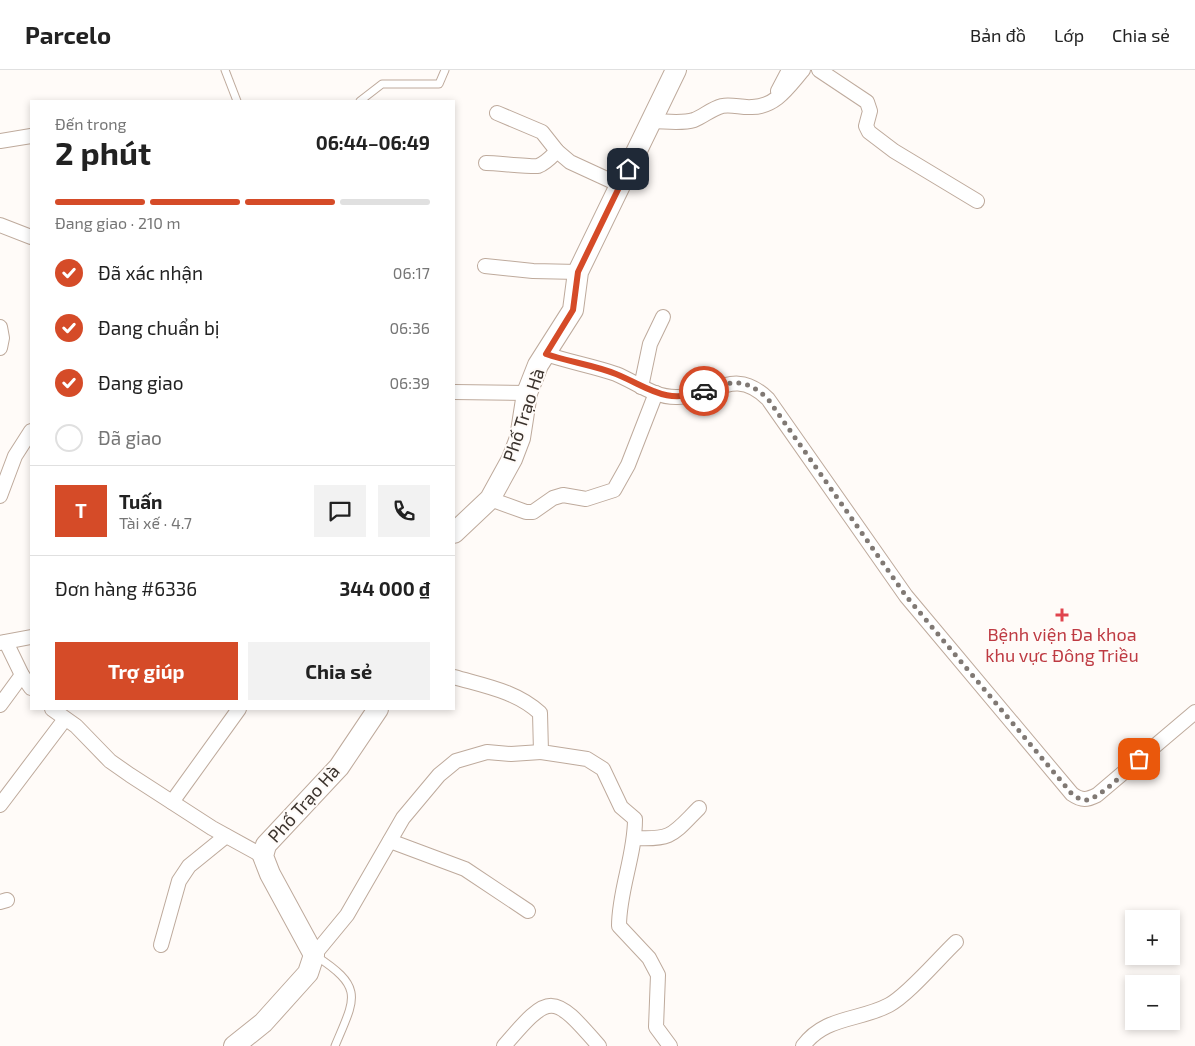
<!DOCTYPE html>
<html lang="vi">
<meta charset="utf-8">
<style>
:root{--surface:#fff;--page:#f2f2f2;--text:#222;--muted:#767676;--line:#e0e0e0;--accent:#d54b28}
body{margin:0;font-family:"Exo 2",sans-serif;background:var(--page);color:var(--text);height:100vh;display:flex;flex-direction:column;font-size:19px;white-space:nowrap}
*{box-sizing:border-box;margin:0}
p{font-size:16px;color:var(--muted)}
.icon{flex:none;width:28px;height:28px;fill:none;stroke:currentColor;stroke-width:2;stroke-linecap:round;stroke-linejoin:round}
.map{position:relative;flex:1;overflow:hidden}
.drawer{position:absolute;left:30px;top:30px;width:425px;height:610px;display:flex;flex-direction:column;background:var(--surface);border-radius:0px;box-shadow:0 2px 8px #0003}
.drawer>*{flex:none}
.tools{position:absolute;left:1125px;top:840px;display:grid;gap:10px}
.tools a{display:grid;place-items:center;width:55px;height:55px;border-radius:0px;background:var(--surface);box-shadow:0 2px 8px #0003;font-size:25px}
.pin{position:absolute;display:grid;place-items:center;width:42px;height:42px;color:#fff;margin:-21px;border-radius:10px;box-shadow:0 2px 8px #0006}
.courier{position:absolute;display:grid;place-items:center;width:50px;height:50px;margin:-25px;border:4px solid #d54b28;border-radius:50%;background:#fff;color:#222;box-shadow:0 1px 6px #0007}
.overview em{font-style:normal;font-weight:700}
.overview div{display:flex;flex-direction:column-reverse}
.overview{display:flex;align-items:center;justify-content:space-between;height:85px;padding:0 25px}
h1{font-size:32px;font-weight:700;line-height:38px}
.bar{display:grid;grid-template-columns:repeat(4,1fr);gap:8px 5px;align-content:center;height:60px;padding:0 25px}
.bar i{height:6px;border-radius:4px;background:var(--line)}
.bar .selected{background:var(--accent)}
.bar p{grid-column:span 4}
.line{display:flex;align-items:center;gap:12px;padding:0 25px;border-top:1px solid var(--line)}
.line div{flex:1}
.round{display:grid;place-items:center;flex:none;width:52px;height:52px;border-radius:0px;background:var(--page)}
ol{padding:0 25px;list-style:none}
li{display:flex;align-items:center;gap:15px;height:55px}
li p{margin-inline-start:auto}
li .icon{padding:5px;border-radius:50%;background:var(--accent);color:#fff;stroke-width:4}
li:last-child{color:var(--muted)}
li i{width:28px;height:28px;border:2px solid var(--line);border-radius:50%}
.primary-button{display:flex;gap:10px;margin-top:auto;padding:10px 25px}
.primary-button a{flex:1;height:58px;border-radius:0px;background:var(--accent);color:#fff;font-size:20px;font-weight:700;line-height:58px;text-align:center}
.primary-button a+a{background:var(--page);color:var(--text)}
header{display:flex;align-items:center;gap:30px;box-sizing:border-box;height:70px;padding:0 25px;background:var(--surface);border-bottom:1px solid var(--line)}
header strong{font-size:24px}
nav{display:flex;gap:28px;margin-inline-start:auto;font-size:18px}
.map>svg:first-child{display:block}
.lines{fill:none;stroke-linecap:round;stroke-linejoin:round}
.lane-casing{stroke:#beaa9c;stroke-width:9}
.street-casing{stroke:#beaa9c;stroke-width:16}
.secondary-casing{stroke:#beaa9c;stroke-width:22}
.lane{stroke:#fff;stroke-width:7}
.street{stroke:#fff;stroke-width:14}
.secondary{stroke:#fff;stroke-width:20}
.done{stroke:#807974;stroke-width:5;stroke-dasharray:0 9}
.route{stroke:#d54b28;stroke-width:6}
.health-dot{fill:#e0444e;stroke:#fffbf8;stroke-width:2}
.labels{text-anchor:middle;stroke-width:4;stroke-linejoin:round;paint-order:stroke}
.street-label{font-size:18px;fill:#3b332d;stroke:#fffbf8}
.health-label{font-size:18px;fill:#be3a42;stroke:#fffbf8}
</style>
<header>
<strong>Parcelo</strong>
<nav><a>Bản đồ</a><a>Lớp</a><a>Chia sẻ</a></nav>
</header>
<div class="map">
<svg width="1195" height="976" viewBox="0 0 1195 976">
<rect width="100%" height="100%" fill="#fffbf8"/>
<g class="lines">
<defs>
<g id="lane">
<path d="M225,0l12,31"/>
<path d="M360,31l22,-17h57l6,-14"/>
<path d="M316,886c49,32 39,42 19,90"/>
</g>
<g id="street">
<path d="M819,0l48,32 3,9 -4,15 3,6 25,19 83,50"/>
<path d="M778,21l11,-21"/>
<path d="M497,43l45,19 15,19 13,11 50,23"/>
<path d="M652,51c13,0 29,3 42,-1 10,-4 17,-11 28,-14 10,-2 20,2 30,1 24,0 37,-21 51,-37"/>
<path d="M0,71l31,-5"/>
<path d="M486,93c9,0 47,4 52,3 8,-3 13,-9 19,-15"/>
<path d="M0,155l31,12"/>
<path d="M485,196l48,5 45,1"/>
<path d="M0,257l2,11 -2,10"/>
<path d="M546,284c23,8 47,12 70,20 20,8 37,23 60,23 38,1 57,-32 92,2l138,197 166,198c10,7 15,6 25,1l98,-83"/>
<path d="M641,317l9,-43 13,-27"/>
<path d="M454,322l73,1"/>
<path d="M0,426l15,-40 16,-25"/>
<path d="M490,429l36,13h7l20,-14 10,-3 23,4 28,-9 14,-25 28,-72"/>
<path d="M6,572l16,33 9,13"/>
<path d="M0,573l31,-6"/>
<path d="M454,607c31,9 62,14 86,36l1,39 46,7 16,10 18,38 14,12c0,37 -16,71 -16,107l30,32 9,17 -2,52 14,19"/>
<path d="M0,635l22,-30"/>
<path d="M52,639l24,17 34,35 20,14 82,53 51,28"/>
<path d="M172,732l67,-93"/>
<path d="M0,735l65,-86"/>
<path d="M635,768c38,2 38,-4 64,-30"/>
<path d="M390,771l75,28 63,42"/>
<path d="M0,832l7,-2"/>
<path d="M161,875l18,-64 10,-15 37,-30"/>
<path d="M314,885l33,-40 56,-97 36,-43 17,-14 31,-9 24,2 30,-2"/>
<path d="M504,976c46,-54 49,-53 95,0"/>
<path d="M803,976c22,-30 56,-25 86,-41 19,-10 50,-47 67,-63"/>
</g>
<g id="secondary">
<path d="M454,463l36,-34 22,-40 8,-21 7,-45 11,-28 35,-55 5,-38 98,-202"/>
<path d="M234,976l29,-23 45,-50 6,-18 -44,-81 -7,-18 3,-11 73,-78 39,-58"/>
</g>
</defs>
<use href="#lane" class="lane-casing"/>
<use href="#street" class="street-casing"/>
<use href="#secondary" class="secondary-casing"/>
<use href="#lane" class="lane"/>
<use href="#street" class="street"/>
<use href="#secondary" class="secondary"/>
</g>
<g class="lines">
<path class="done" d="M704,321c27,-10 41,-14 64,8l138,197 166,198c5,3 9,7 15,6 13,-2 41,-31 52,-41"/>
<path class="route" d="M628,99l-50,103 -5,38 -27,44c23,8 48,11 70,20 34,14 49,31 88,17"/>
</g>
<path class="health-dot" d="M1059.5 537.5h5v5h5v5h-5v5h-5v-5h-5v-5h5z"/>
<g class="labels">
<g class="street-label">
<text transform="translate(524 345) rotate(-72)" y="6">Phố Trạo Hà</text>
<text transform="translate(304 734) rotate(-48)" y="6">Phố Trạo Hà</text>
</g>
<g class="health-label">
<text x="1062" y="571">Bệnh viện Đa khoa<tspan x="1062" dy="21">khu vực Đông Triều</tspan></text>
</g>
</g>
</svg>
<div class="tools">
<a>+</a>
<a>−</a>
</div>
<div class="pin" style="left:1139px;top:689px;background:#ea580c"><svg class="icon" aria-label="bag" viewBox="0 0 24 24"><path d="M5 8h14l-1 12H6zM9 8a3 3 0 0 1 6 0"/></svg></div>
<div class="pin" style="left:628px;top:99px;background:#1f2937"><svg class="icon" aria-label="home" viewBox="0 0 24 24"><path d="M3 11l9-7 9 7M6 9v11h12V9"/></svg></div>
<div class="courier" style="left:704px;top:321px"><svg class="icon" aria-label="car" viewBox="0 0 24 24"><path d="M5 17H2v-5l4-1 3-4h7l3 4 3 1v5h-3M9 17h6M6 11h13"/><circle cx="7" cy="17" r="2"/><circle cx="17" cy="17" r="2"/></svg></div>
<section class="drawer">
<div class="overview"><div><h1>2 phút</h1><p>Đến trong</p></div><em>06:44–06:49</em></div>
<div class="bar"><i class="selected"></i><i class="selected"></i><i class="selected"></i><i></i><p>Đang giao · 210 m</p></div>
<ol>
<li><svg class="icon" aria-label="check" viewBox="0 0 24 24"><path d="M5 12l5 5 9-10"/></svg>Đã xác nhận<p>06:17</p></li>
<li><svg class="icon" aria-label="check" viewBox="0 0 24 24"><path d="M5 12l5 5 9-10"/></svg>Đang chuẩn bị<p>06:36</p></li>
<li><svg class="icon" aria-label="check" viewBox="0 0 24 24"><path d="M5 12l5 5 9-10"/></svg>Đang giao<p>06:39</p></li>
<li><i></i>Đã giao</li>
</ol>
<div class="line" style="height:90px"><b class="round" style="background:var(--accent);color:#fff">T</b><div><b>Tuấn</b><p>Tài xế · 4.7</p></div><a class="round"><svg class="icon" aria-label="chat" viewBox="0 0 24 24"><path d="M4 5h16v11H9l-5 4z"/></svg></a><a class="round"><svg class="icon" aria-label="phone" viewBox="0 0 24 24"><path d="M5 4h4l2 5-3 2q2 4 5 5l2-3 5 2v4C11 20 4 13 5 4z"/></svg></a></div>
<div class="line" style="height:65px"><div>Đơn hàng #6336</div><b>344 000 ₫</b></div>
<div class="primary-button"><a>Trợ giúp</a><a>Chia sẻ</a></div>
</section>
</div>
